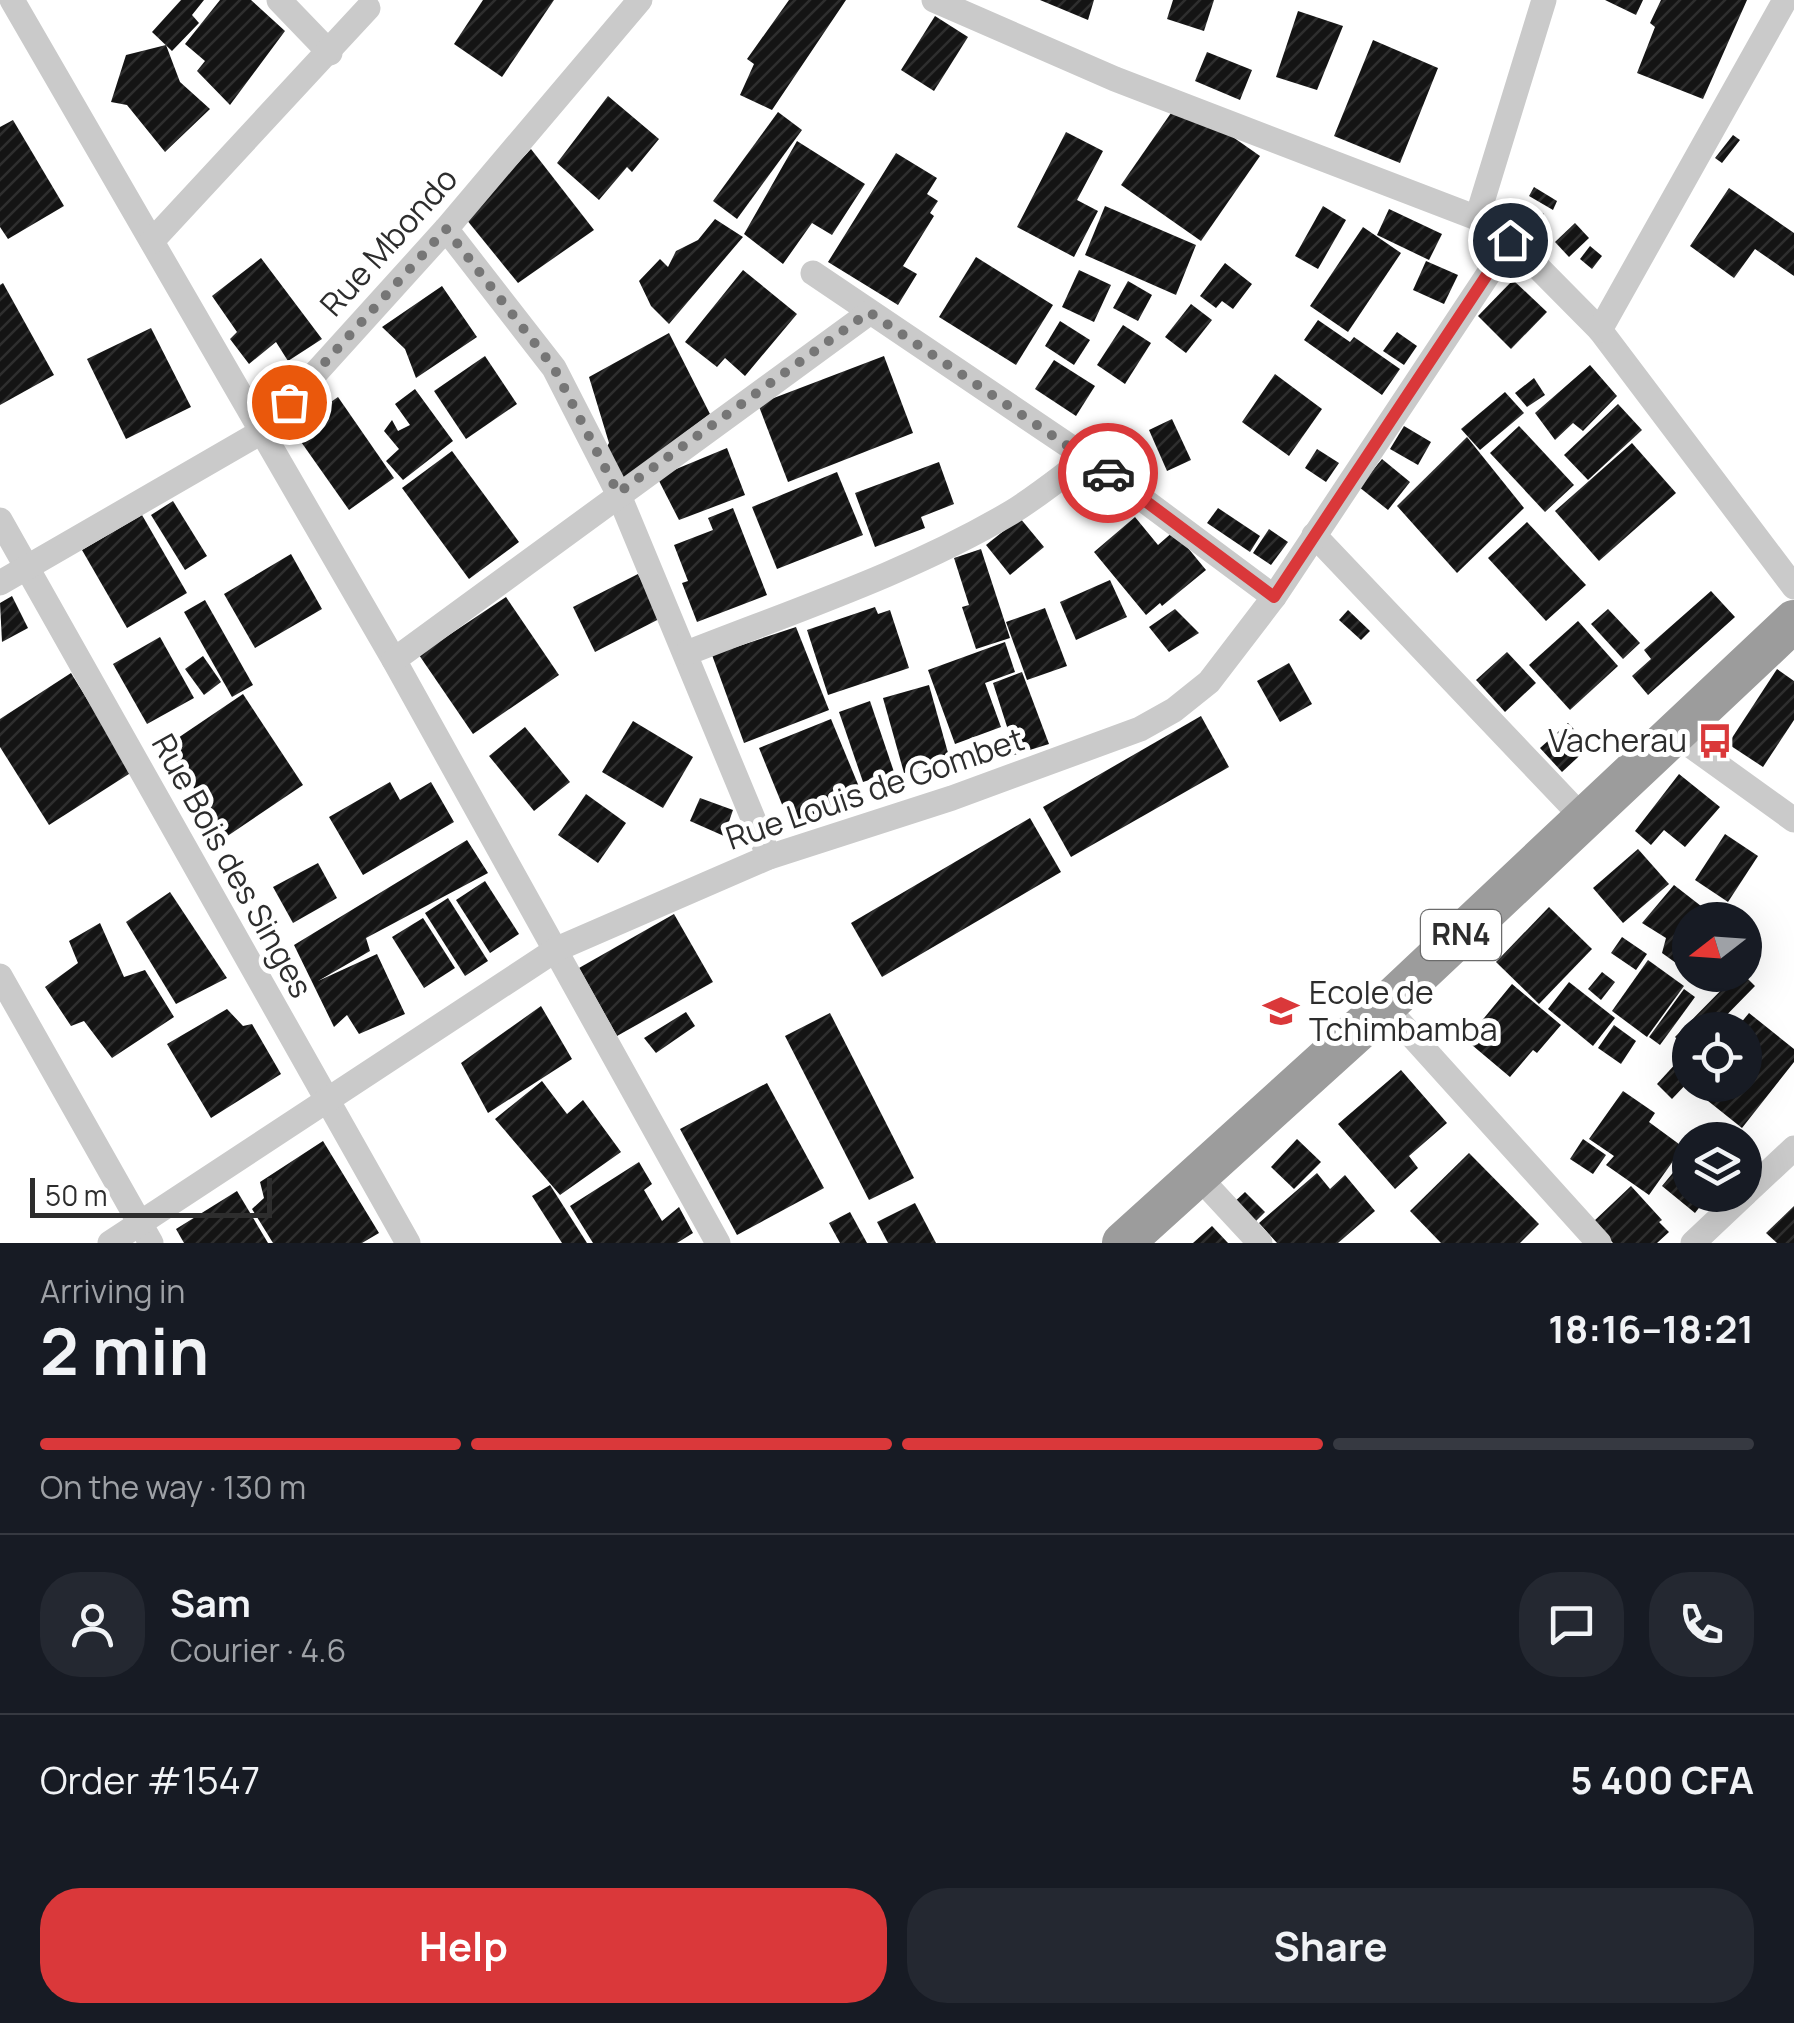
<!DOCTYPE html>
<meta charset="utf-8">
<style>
:root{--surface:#171b24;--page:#242831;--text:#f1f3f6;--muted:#9ea1a6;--line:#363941;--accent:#da383a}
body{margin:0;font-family:Manrope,sans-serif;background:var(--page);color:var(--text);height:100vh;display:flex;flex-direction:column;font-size:38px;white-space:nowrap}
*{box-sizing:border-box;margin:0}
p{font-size:32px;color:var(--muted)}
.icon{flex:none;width:55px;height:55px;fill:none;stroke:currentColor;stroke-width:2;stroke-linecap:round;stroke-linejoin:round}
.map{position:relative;height:1243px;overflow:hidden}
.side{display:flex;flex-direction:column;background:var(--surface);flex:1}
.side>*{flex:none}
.needle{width:65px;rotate:253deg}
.fabs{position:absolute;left:1672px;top:902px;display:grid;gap:20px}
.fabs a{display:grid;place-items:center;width:90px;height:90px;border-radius:50%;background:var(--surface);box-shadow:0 10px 40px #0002;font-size:50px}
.scale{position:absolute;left:30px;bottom:25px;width:242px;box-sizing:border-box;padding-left:10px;border:5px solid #2d2d2d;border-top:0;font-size:28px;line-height:35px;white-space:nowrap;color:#2d2d2d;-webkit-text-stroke:8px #fff;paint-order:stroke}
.pin{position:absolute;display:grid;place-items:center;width:85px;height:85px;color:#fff;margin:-42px;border:5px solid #fff;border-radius:50%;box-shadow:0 2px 10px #0007}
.courier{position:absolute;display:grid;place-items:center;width:100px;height:100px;margin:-50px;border:8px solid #da383a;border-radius:50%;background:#fff;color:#222;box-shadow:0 2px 12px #0007}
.head em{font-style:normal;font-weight:700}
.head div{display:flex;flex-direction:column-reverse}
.head{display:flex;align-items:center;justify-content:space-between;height:170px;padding:0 40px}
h1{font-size:65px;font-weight:700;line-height:75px}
.bar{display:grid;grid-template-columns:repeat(4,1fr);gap:15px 10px;align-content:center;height:120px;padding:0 40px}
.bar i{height:12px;border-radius:8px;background:var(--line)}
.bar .active{background:var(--accent)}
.bar p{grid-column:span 4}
.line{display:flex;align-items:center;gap:25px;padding:0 40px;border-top:2px solid var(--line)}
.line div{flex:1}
.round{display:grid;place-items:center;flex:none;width:105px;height:105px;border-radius:40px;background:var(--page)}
.button{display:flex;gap:20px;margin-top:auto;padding:20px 40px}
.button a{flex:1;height:115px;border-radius:40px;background:var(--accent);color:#fff;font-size:40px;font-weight:700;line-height:115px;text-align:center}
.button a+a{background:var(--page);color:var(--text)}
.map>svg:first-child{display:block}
.building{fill:url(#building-hatch)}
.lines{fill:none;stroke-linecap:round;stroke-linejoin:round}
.minor{stroke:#cacaca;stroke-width:25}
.trunk{stroke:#9c9c9c;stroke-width:42}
.done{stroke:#767676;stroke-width:10;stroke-dasharray:0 18}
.route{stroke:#da383a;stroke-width:12}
.labels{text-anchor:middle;stroke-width:10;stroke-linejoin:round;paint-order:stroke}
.shield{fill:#fff;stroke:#6c6c6c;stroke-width:2.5}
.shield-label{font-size:30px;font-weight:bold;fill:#2d2d2d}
.street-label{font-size:32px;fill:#2d2d2d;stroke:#fff}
.poi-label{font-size:32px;fill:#2d2d2d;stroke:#fff;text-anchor:end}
</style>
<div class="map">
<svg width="1794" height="1243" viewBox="0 0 1794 1243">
<defs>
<pattern id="building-hatch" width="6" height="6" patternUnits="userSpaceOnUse" patternTransform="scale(2.5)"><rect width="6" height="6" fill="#141414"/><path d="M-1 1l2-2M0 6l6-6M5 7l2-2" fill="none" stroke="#2e2e2e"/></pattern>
</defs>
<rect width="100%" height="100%" fill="#fff"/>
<g class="building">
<path d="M181,0h23l-12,15 7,8 -27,28 -20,-19z"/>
<path d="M220,0h31l34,31 -55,74 -33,-34 8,-10 -20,-17z"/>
<path d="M483,0h71l-52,77 -48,-33z"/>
<path d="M789,0h57l-74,110 -32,-15 14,-31 -7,-5z"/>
<path d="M1040,0h54l-6,20z"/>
<path d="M1173,0h41l-10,31 -37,-12z"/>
<path d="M1605,0h38l-7,15z"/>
<path d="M1661,0h86l-44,99 -66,-26 18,-46 -5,-4z"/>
<path d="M1298,11l45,15 -26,64 -41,-13z"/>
<path d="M935,16l33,21 -34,54 -33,-21z"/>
<path d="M1373,40l65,28 -38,95 -66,-27z"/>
<path d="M166,45l14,37 30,27 -45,43 -38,-47 -16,-3 15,-47z"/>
<path d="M1207,52l45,18 -12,30 -45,-19z"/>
<path d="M608,96l51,43 -27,33 -5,-5 -28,33 -42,-37z"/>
<path d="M1180,100l80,56 -59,85 -80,-56z"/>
<path d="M778,112l24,18 -65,89 -24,-18z"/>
<path d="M13,120l51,86 -56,33 -8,-12v-100z"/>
<path d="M1066,132l37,19 -26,49 21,11 -24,46 -57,-30z"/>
<path d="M1733,135l7,5 -18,23 -7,-5z"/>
<path d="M797,141l68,43 -33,51 -20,-12 -29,41 -39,-30z"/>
<path d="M531,149l63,81 -76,53 -52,-64z"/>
<path d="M896,153l41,25 -10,16 11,7 -8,12 4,3 -31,50 14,8 -19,31 -70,-43z"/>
<path d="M1534,187l23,14 -4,9 -24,-14z"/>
<path d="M1729,188l65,45v43l-39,-27 -21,29 -44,-32z"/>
<path d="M1521,200l23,14 -9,14 -23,-14z"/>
<path d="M1105,206l91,39 -20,50 -91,-40z"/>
<path d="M1323,206l23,14 -28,49 -23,-13z"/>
<path d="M1389,209l53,25 -13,26 -52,-25z"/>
<path d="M715,219l28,18 -74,87 -18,-18 -12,-25 21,-22 8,8 8,-16 22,-11z"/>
<path d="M1575,223l14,15 -20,19 -14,-15z"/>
<path d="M1363,227l38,26 -53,79 -38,-26z"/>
<path d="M1590,246l12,10 -10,13 -12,-10z"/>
<path d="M976,257l77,48 -37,60 -77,-48z"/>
<path d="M261,258l61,81 -34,22 -12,-19 -27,22 -19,-25 7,-7 -25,-36z"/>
<path d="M1426,261l32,14 -14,29 -31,-14z"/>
<path d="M1225,263l27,21 -19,25 -11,-8 -6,7 -16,-12z"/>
<path d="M743,270l54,44 -52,62 -20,-18 -8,9 -32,-25z"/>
<path d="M1079,270l32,15 -17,37 -32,-15z"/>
<path d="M1513,280l34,32 -36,37 -33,-33z"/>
<path d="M1128,281l24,14 -14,26 -25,-13z"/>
<path d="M3,283l51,92 -54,30v-120z"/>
<path d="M442,286l35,51 -61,41 -11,-29 -23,-22z"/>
<path d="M1191,304l21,16 -26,33 -21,-16z"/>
<path d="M1318,320l32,22 4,-5 46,32 -18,26 -78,-55z"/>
<path d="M1060,321l30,19 -16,25 -29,-19z"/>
<path d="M1123,325l28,18 -26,41 -28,-19z"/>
<path d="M151,328l40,79 -65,32 -39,-80z"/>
<path d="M1397,332l20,14 -13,19 -21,-14z"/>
<path d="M669,333l41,81 -88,66 -17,-30 4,-7 -20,-66z"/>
<path d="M485,356l32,48 -51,35 -32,-48z"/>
<path d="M884,356l29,77 -125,49 -30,-78z"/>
<path d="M1054,360l41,26 -19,30 -41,-27z"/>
<path d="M1590,365l27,31 -34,35 -10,-8 -18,17 -20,-27z"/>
<path d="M1275,374l47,35 -33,47 -47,-34z"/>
<path d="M1534,378l11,17 -18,12 -12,-14z"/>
<path d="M415,389l38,52 -50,39 -17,-19 13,-12 -15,-18 8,-11 6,11 12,-6 -15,-21z"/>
<path d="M1505,392l19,21 -44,37 -19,-21z"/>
<path d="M338,397l56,81 -45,32 -57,-81z"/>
<path d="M1618,404l24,26 -54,50 -24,-25z"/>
<path d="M1172,419l19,41 -24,11 -18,-41z"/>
<path d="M1404,426l27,16 -13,23 -28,-16z"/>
<path d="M1519,426l55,59 -29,27 -55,-59z"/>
<path d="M1467,437l57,71 -67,65 -60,-67z"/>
<path d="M1632,443l44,50 -77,68 -44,-50z"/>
<path d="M727,448l18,47 -66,25 -22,-43z"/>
<path d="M1317,449l22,14 -13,19 -21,-14z"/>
<path d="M452,451l67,91 -50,37 -67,-91z"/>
<path d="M1382,459l28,23 -22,28 -29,-23z"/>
<path d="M939,462l15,42 -33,13 4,11 -50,19 -20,-54z"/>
<path d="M837,472l26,63 -86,34 -25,-62z"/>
<path d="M173,501l34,55 -22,14 -34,-55z"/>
<path d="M733,508l34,87 -70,27 -15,-39 6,-2 -14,-36 39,-15 -5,-12z"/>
<path d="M1218,508l42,28 -10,16 -43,-29z"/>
<path d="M142,515l45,78 -60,35 -45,-78z"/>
<path d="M1135,517l23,28 16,-14 32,39 -44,36 -2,-3 -14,12 -52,-63z"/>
<path d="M1020,518l24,29 -34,28 -24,-30z"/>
<path d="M1527,522l59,63 -40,36 -58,-63z"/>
<path d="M1269,529l19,13 -17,23 -18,-12z"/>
<path d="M981,549l29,89 -34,11 -14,-42 7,-2 -15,-47z"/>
<path d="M291,554l31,55 -67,39 -31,-54z"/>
<path d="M638,574l23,44 -66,34 -22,-45z"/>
<path d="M1110,580l17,37 -51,23 -16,-38z"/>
<path d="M1711,591l24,26 -87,78 -16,-19 19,-17 -7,-9z"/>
<path d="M12,596l16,32 -26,14 -2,-39z"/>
<path d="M506,597l53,78 -86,59 -54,-79z"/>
<path d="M205,600l48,85 -21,12 -48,-85z"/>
<path d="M875,607l3,7 12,-4 19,58 -81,27 -21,-65z"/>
<path d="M1045,608l22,58 -40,14 -21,-58z"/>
<path d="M1175,609l24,24 -30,19 -20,-25z"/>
<path d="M1608,609l32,34 -17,16 -32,-35z"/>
<path d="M1348,610l22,21 -9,9 -22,-20z"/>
<path d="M1578,621l40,45 -48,44 -41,-45z"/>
<path d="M796,627l33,83 -85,33 -32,-88z"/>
<path d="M160,637l34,61 -47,26 -34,-60z"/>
<path d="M1005,642l10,30 -30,11 16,44 -46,17 -27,-74z"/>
<path d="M1507,652l29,31 -31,29 -29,-32z"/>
<path d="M203,656l18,26 -17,13 -19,-26z"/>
<path d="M1289,663l23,41 -32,18 -23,-41z"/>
<path d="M1777,669l17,12v39l-31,47 -35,-23z"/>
<path d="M1022,672l27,72 -51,16 -5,-19 17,-5 -17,-53z"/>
<path d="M71,673l61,99 -83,53 -49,-78v-28z"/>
<path d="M929,685l21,75 -46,13 -21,-75z"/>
<path d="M243,694l60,91 -77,52 -60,-91z"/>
<path d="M870,701l24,71 -31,10 -24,-70z"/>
<path d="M1201,716l28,51 -158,90 -28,-50z"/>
<path d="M831,719l31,75 -72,30 -31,-76z"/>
<path d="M633,721l60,36 -30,51 -61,-36z"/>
<path d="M1568,723l22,23 -28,26 -22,-24z"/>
<path d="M525,727l45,55 -36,29 -45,-55z"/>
<path d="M1679,774l41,33 -35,40 -21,-17 -13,15 -16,-14z"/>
<path d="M390,782l10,18 31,-18 23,40 -91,53 -34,-58z"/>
<path d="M586,794l40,29 -28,40 -40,-28z"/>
<path d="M700,798l33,12 -9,26 -34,-15z"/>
<path d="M1030,818l31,54 -179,105 -31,-54z"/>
<path d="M1725,834l33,22 -30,46 -33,-22z"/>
<path d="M467,840l21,33 -122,65 4,13 -52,30 59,-27 28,60 -46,20 -12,-19 -13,12 -40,-82z"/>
<path d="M1638,849l31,35 -46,39 -30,-35z"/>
<path d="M318,863l19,35 -44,25 -20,-36z"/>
<path d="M485,881l34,53 -29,19 -34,-53z"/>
<path d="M1674,885l45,35h-29v53l-28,-20 4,-15 -24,-15z"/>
<path d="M170,892l57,86 -51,26 -50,-82z"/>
<path d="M448,898l40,63 -23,15 -40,-63z"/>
<path d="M1549,907l43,42 -53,55 -43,-42z"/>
<path d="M674,914l39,68 -96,54 -38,-68z"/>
<path d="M423,918l32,50 -31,20 -32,-51z"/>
<path d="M100,923l24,54 21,-7 29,47 -62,41 -28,-37 -13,5 -26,-39 33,-24 -9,-22z"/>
<path d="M1622,937l25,17 -11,16 -25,-17z"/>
<path d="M1648,960l36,26 -37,51 -35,-26z"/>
<path d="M1602,972l13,10 -14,18 -13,-11z"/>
<path d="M1736,975h8l11,11 -43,44h-22v22l-15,-15z"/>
<path d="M1569,982l46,36 -22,28 -45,-37z"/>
<path d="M1512,984l49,41 -24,28 -4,-3 -23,27 -44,-37z"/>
<path d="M1684,989l11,8 -35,48 -11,-8z"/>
<path d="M541,1006l31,53 -84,54 -27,-50z"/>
<path d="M227,1009l16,17 9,-2 29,50 -70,44 -44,-74z"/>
<path d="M686,1012l9,14 -39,27 -12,-15z"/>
<path d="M830,1013l84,165 -45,22 -84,-164z"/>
<path d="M1749,1013l45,36v13l-52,66 -54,-43h57v-55h-10z"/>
<path d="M1614,1025l22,16 -15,23 -23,-16z"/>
<path d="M1679,1060l11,10v10l-18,19 -15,-15z"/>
<path d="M1401,1070l46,53 -38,33 9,12 -23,21 -57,-65z"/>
<path d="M542,1081l25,33 16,-14 38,52 -61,43 -65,-76z"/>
<path d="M767,1083l57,105 -87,47 -57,-106z"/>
<path d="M1623,1091l32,22 -6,9 34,25 -34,48 -43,-30 8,-9 -25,-17z"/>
<path d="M1297,1139l24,23 -27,27 -23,-22z"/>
<path d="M1583,1139l23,16 -13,19 -23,-15z"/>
<path d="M323,1141l56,92 -17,10h-89l-21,-34 12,-11 -4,-16z"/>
<path d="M1690,1152v43h19l-14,18 -33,-27z"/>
<path d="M1469,1153l70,71 -19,19h-79l-31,-32z"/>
<path d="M639,1162l13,22 -8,6 18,31 17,-14 14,26 -16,10h-84l-23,-37z"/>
<path d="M1317,1173l13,16 15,-14 30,36 -37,32h-61l-18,-20z"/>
<path d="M550,1185l37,58h-25l-30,-47z"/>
<path d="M1631,1186l31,34 -3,2 10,10 -12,11h-44l-20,-21z"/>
<path d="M237,1191l31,52h-84l-8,-14z"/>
<path d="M1245,1192l20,20 -14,14 -20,-21z"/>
<path d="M915,1203l21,40h-48l-11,-21z"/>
<path d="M1794,1206v37h-17l-11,-10z"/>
<path d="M850,1212l17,31h-27l-11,-20z"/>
<path d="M1212,1226l16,17h-35z"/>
</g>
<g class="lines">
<g class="minor">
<path d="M12,0l382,660 324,583"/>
<path d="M279,0l51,53"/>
<path d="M934,0l181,79 362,139 34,22 89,90 194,257"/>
<path d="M1477,218l67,-218"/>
<path d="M446,229l108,139 64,125 151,364"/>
<path d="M152,241l216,-233"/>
<path d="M813,273l274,185 187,139"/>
<path d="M1600,330l185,-330"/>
<path d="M0,520l408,723"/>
<path d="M1314,535l271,285"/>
<path d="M0,583l263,-152 183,-202 194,-229"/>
<path d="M687,653c109,-43 224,-81 325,-141 26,-16 50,-36 75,-54"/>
<path d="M394,660l475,-347"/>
<path d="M1676,735l118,85"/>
<path d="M0,976l151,267"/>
<path d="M1385,1006l214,237"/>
<path d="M1196,1174l64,69"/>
<path d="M1745,1194l49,-46"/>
<path d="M110,1243l447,-294 212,-92 183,-59 188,-69 34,-19 35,-28 65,-85 237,-357"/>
<path d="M1693,1243l51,-48"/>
</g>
<path class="trunk" d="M1123,1243l262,-237 409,-385"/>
</g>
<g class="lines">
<path class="done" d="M289,402l157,-173 108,139 64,125 251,-181 239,161"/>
<path class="route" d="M1108,473l166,124 236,-357"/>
</g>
<defs>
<symbol id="bus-bare" viewBox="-9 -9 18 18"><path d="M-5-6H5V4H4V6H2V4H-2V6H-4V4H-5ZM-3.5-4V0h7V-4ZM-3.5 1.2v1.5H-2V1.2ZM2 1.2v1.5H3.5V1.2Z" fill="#da383a" stroke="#fff" stroke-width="2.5" paint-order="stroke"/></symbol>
<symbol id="school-bare" viewBox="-9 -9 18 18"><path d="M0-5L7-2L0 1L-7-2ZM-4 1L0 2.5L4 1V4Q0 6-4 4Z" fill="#da383a" stroke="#fff" stroke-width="2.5" paint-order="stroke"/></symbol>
</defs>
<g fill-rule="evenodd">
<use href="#bus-bare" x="1690" y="716" width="50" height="50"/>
<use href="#school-bare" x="1256" y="986" width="50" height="50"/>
</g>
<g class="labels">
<rect class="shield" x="1421" y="910" width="80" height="50" rx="8"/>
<g class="shield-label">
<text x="1461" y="945">RN4</text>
</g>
<g class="street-label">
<text transform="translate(389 242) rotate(-48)" y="11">Rue Mbondo</text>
<text transform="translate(875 789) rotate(-19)" y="11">Rue Louis de Gombet</text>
<text transform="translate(232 866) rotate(61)" y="11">Rue Bois des Singes</text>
</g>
<g class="poi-label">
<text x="1687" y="752">Vacherau</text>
<text x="1309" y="1004" text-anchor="start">Ecole de<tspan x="1309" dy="37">Tchimbamba</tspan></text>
</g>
</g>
</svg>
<div class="fabs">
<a><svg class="needle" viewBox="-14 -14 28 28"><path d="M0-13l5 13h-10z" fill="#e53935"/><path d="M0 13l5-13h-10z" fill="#9ea1a6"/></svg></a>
<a><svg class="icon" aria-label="locate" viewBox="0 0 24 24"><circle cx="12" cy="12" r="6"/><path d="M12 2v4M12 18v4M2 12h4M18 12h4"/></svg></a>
<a><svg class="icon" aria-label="layers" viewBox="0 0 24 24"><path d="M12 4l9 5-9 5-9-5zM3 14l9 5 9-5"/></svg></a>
</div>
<div class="scale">50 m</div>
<div class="pin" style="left:289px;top:402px;background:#ea580c"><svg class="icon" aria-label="bag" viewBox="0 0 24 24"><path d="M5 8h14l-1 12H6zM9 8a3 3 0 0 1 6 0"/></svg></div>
<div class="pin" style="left:1510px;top:240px;background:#1f2937"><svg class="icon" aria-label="home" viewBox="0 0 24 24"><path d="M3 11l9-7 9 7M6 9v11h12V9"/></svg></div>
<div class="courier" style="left:1108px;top:473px"><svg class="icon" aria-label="car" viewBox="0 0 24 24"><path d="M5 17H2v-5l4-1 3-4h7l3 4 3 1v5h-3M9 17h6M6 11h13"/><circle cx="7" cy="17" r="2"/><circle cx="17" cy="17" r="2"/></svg></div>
</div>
<section class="side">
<div class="head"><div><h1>2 min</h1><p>Arriving in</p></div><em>18:16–18:21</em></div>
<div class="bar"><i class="active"></i><i class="active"></i><i class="active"></i><i></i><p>On the way · 130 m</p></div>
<div class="line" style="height:180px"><a class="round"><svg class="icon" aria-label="person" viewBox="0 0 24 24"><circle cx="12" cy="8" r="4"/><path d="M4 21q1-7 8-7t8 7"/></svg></a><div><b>Sam</b><p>Courier · 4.6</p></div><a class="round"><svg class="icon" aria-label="chat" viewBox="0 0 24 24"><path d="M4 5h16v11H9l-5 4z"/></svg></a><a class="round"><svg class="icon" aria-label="phone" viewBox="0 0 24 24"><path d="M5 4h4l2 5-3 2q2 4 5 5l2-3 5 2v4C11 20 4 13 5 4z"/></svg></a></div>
<div class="line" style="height:130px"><div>Order #1547</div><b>5 400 CFA</b></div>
<div class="button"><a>Help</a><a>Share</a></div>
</section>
